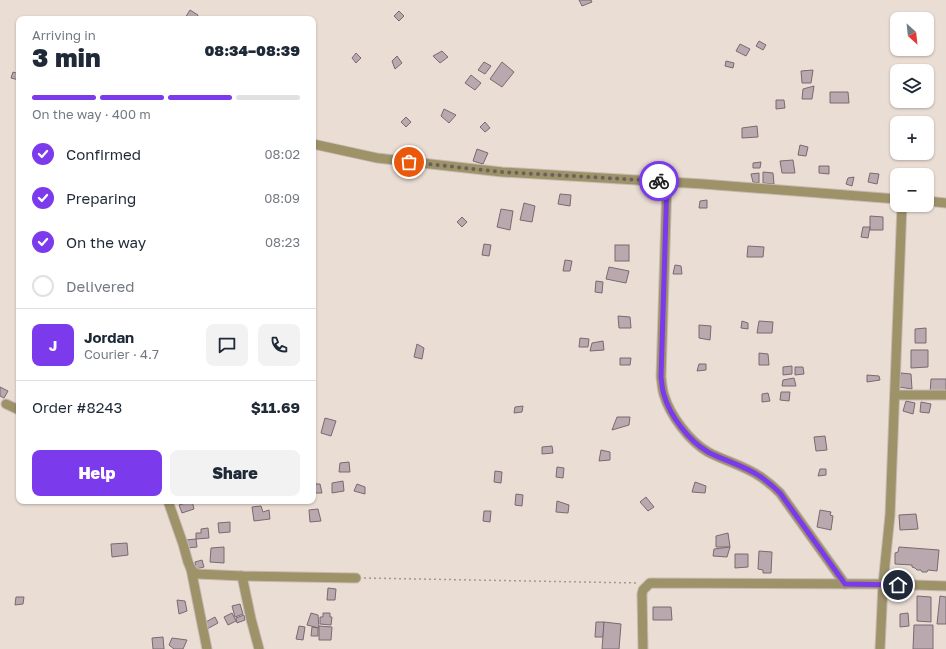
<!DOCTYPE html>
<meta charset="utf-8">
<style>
:root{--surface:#fff;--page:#f2f2f3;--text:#1f2937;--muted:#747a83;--line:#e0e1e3;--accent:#7c3aed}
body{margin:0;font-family:"Golos Text",sans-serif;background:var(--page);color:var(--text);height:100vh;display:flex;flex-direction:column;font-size:15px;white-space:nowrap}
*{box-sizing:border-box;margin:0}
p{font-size:13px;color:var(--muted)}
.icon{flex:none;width:22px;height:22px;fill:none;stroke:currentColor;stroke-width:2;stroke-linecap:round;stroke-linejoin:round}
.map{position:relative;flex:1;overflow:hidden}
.sheet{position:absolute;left:16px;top:16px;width:300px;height:488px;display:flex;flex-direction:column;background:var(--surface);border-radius:8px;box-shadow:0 1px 3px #0004}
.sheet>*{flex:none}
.needle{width:26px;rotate:153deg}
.controls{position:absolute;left:890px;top:12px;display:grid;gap:8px}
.controls a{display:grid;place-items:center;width:44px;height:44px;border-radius:8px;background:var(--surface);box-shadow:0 1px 3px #0004;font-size:20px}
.pin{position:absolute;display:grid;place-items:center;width:34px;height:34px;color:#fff;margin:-17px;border:2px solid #fff;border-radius:50%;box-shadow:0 1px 4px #0007}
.courier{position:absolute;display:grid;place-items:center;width:40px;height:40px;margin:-20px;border:3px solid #7c3aed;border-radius:50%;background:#fff;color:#222;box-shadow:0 1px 5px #0007}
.summary em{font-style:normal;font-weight:800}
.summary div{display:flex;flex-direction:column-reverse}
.summary{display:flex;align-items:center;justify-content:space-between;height:68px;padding:0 16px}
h1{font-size:26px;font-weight:800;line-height:30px}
.bar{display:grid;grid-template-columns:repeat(4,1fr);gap:6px 4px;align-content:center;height:48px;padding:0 16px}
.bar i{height:5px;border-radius:3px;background:var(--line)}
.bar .active{background:var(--accent)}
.bar p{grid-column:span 4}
.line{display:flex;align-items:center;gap:10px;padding:0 16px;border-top:1px solid var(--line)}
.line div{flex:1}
.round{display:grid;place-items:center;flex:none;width:42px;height:42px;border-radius:8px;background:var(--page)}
ol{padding:0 16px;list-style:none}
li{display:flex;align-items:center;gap:12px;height:44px}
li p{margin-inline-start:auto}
li .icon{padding:4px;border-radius:50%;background:var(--accent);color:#fff;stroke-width:4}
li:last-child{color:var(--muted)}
li i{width:22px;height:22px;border:2px solid var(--line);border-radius:50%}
.primary-button{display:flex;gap:8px;margin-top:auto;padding:8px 16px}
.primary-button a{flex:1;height:46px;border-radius:8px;background:var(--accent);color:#fff;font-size:16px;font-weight:800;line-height:46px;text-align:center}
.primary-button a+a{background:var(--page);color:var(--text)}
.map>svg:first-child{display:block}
.building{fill:#b9a9af;stroke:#786a6f}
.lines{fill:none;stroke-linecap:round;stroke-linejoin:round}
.minor-casing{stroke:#c6bbb3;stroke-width:11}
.path{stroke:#a39992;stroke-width:1.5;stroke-dasharray:2 3;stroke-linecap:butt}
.minor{stroke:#9e9269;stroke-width:9}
.done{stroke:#69625c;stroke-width:4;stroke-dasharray:0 7.2}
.route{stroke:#7c3aed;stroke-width:5}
</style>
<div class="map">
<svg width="946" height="649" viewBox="0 0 946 649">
<rect width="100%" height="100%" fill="#eaddd4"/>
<g class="building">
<path d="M579,0h12l1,2 -10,4z"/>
<path d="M190,10l8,5 -2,4 -11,-1z"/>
<path d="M399,11l5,5 -5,5 -5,-5z"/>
<path d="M759,41l7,4 -3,5 -7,-4z"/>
<path d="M740,44l10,5 -4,7 -10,-5z"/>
<path d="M442,51l6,6 -8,6 -7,-7z"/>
<path d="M356,53l5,5 -5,5 -4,-5z"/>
<path d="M397,56l5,7 -7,6 -3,-8z"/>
<path d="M726,61l8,2 -1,5 -8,-2z"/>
<path d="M484,62l7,4 -6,8 -7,-4z"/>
<path d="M502,62l12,10 -12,15 -12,-8z"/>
<path d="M813,70l-2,13h-9l-1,-12z"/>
<path d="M13,72l6,2v6l-8,-2z"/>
<path d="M471,75l10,8 -6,7 -10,-7z"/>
<path d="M814,86l-2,13h-10l1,-10z"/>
<path d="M830,92h18l1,11h-19z"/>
<path d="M776,100h8l1,8 -9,1z"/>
<path d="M444,109l12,6 -7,8 -8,-7z"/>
<path d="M406,117l5,5 -5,5 -5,-5z"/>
<path d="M485,122l5,6 -5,4 -5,-5z"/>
<path d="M757,126l1,11 -16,1v-10z"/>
<path d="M800,145l8,2 -2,9 -8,-1z"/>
<path d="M477,149l11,4 -5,11 -10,-3z"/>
<path d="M793,160l2,13h-13l-2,-12z"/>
<path d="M761,162l-1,6h-7v-5z"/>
<path d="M819,166h10v8l-10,-1z"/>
<path d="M763,172l10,1 1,11 -11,-1z"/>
<path d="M759,173v10l-6,-1 -2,-8z"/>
<path d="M870,173l9,1 -2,10 -9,-2z"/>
<path d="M854,177l-2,9 -6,-2 2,-6z"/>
<path d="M560,194l11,1 -1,11 -12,-2z"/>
<path d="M707,200v8h-8l1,-7z"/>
<path d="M524,203l11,3 -3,16 -12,-2z"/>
<path d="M501,209l12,2 -3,19 -13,-3z"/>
<path d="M870,216l13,1v13h-13z"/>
<path d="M462,217l5,5 -5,5 -5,-5z"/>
<path d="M863,227h7l-2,11 -7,-1z"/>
<path d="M484,244l7,1 -2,11 -7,-1z"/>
<rect x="615" y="245" width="14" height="16"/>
<path d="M748,246l16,1 -1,10h-16z"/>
<path d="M565,260l7,1 -2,10h-7z"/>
<path d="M675,265l6,1 1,8h-9z"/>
<path d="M609,267l20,4 -3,12 -20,-4z"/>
<path d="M596,281l7,1 -1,11 -7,-1z"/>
<path d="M618,316l12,1 1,11h-12z"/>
<path d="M742,321l6,2v6l-7,-1z"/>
<path d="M759,321l14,1 -1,11h-15z"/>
<path d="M699,325l12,1 -1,14 -11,-2z"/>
<path d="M926,328v15h-11v-14z"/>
<path d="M580,338l9,1 -1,8h-9z"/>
<path d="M603,341l1,9 -14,1 2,-8z"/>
<path d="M417,344l7,4 -2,11 -8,-2z"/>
<path d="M911,350h17v17l-17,1z"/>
<path d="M759,353l9,1 1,11h-10z"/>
<path d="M620,358h11l-1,7h-10z"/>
<path d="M699,364h7v6l-9,1z"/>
<path d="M792,366v8l-9,1v-8z"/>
<path d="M795,367h8l1,7 -9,1z"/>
<path d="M901,373l10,1 1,15 -13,-2z"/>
<path d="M867,375l12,1 1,4 -13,2z"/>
<path d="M794,378l2,8h-14l1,-6z"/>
<path d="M931,379h15v15h-16z"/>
<path d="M0,387l8,4 -4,7 -4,-2z"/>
<path d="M781,392h9l-1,9 -9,-1z"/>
<path d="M768,393l2,8 -8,1v-8z"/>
<path d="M906,401l9,2 -2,11 -10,-3z"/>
<path d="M921,402l10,2 -2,9 -9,-1z"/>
<path d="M523,406l-1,6 -8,1 1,-6z"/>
<path d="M617,417h13l-1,8 -17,5z"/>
<path d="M325,418l11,3 -5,15 -10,-3z"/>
<path d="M825,436l2,14 -11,1 -2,-14z"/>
<path d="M552,446l1,7 -11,1v-7z"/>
<path d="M601,450l9,2v8l-11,1z"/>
<path d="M349,462l1,10h-11l1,-9z"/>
<path d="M557,467l7,1 -1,10 -7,-1z"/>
<path d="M820,469h6v6l-8,1z"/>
<path d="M495,471l7,1 -1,11 -7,-1z"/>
<path d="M313,480h2l1,4h4l2,9h-9z"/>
<path d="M343,481l1,10 -12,2v-10z"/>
<path d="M695,482l11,4 -1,7 -13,-1z"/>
<path d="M357,484l8,3v7l-11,-3z"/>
<path d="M516,494l7,1 -1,11 -7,-1z"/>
<path d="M646,497l8,10 -6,4 -8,-9z"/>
<path d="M192,501l2,8 -12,4 -3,-8z"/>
<path d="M557,501l12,4 -1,8 -12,-1z"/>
<path d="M261,506l2,6 6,-2 1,9 -16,2 -2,-14z"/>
<path d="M318,509l3,12 -11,1 -1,-12z"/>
<path d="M820,510l11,2 -1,3 3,1 -2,14 -14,-3z"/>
<path d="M484,511h7l-1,11 -7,-1z"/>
<path d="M916,514l2,15 -18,1 -1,-15z"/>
<path d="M230,522v10l-11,1 -1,-10z"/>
<path d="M208,528l1,10 -13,1v-6h5v-4z"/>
<path d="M728,533l2,14h-14v-11z"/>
<path d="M196,539l1,8 -10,1 -1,-8z"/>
<path d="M127,543l1,12 -16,2 -1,-13z"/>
<path d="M224,547v16l-14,-1 1,-14z"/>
<path d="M730,547l-3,10 -14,-1 1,-7z"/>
<path d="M899,547l40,3 -2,21 -9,-1 -1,2h-5l-1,-2h-4l-2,-2 -3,-1v-2l-17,-1v-11l3,-1z"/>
<path d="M759,551l13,1 -1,21h-8v-3l-5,-1z"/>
<path d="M735,554h13v13l-13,1z"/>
<path d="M202,560l2,7 -8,2 -1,-7z"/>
<path d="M328,588l8,1 -1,11h-8z"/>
<path d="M917,596l14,1v25l-14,-1z"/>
<path d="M940,596l6,1v27h-9z"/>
<path d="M16,597h8l-1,7 -8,1z"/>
<path d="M177,600l8,1 2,10 -8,3z"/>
<path d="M240,604l3,10 -8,3 -3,-11z"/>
<path d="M653,607h18l1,13h-19z"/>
<path d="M232,613l4,8 -8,4 -4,-8z"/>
<path d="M311,613l7,2 1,13 -12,-3z"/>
<path d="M323,613h7v4h2l-1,8 -11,-1v-7h3z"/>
<path d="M908,613l1,13 -9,1v-13z"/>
<path d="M244,615l1,5 -8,3 -1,-5z"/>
<path d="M215,617l3,6 -11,6 -3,-6z"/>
<path d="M596,622h8l-1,15h-8z"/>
<path d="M604,622l17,2 -2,25h-17z"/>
<path d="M914,625h19v24h-20z"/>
<path d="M299,626l6,1 -2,13 -7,-1z"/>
<path d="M319,626l13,1 -1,13h-12z"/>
<path d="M312,627l6,1v8h-7z"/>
<path d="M163,637l1,12h-11l-1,-11z"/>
<path d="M172,638l15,2 -4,9h-9l-5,-4z"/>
</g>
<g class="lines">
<defs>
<g id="minor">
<path d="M313,144l64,14 125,14 201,12 194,15"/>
<path d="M667,182l-6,195c1,6 1,12 3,18 6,20 25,46 44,57 17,9 37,14 53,25 7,5 13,10 19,16l65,91"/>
<path d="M927,201l19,2"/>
<path d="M895,395h51"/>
<path d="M6,404l13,6"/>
<path d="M168,501l15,43 5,18 3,7 3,3 4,2 44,2 114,2"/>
<path d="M191,569l16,80"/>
<path d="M242,576l9,43 8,30"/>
<path d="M643,649l-1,-55 1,-4 7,-7 233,1 63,2"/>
<path d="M880,649l3,-65 7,-69 12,-310"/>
</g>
</defs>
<use href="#minor" class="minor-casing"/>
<path class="path" d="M364,578l274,5"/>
<use href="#minor" class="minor"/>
</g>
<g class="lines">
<path class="done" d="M409,162l93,10 157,9"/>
<path class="route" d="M659,181l8,1 -6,195c1,6 1,12 3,18 6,21 25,46 44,57 17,9 37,14 53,25 7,5 13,10 19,16l65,91 53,1"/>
</g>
</svg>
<div class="controls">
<a><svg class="needle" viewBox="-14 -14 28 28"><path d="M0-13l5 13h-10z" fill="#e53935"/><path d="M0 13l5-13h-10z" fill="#747a83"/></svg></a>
<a><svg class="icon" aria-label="layers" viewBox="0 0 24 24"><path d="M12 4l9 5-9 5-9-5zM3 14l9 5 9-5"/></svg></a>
<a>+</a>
<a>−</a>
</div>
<div class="pin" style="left:409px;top:162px;background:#ea580c"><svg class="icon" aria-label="bag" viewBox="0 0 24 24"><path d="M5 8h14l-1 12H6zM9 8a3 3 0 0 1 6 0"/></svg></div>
<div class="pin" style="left:898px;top:585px;background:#1f2937"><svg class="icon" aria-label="home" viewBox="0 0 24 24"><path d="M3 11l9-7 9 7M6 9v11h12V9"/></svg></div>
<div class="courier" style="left:659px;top:181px"><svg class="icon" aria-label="bike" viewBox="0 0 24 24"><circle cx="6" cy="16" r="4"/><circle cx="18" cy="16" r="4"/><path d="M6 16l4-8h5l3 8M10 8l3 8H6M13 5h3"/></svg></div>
<section class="sheet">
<div class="summary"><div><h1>3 min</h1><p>Arriving in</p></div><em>08:34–08:39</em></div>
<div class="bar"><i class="active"></i><i class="active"></i><i class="active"></i><i></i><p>On the way · 400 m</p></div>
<ol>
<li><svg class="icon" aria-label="check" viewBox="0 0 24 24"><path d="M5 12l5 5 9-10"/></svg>Confirmed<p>08:02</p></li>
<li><svg class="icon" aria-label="check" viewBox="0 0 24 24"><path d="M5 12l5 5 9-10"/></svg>Preparing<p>08:09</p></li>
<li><svg class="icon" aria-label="check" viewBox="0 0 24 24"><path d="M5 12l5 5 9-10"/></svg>On the way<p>08:23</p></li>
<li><i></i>Delivered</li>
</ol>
<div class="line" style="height:72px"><b class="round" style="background:var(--accent);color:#fff">J</b><div><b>Jordan</b><p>Courier · 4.7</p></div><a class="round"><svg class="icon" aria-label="chat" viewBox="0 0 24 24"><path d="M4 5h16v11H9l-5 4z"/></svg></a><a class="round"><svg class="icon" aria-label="phone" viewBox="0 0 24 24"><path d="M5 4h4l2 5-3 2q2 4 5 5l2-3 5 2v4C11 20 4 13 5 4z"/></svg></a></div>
<div class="line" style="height:52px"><div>Order #8243</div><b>$11.69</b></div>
<div class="primary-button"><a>Help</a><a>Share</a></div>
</section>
</div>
